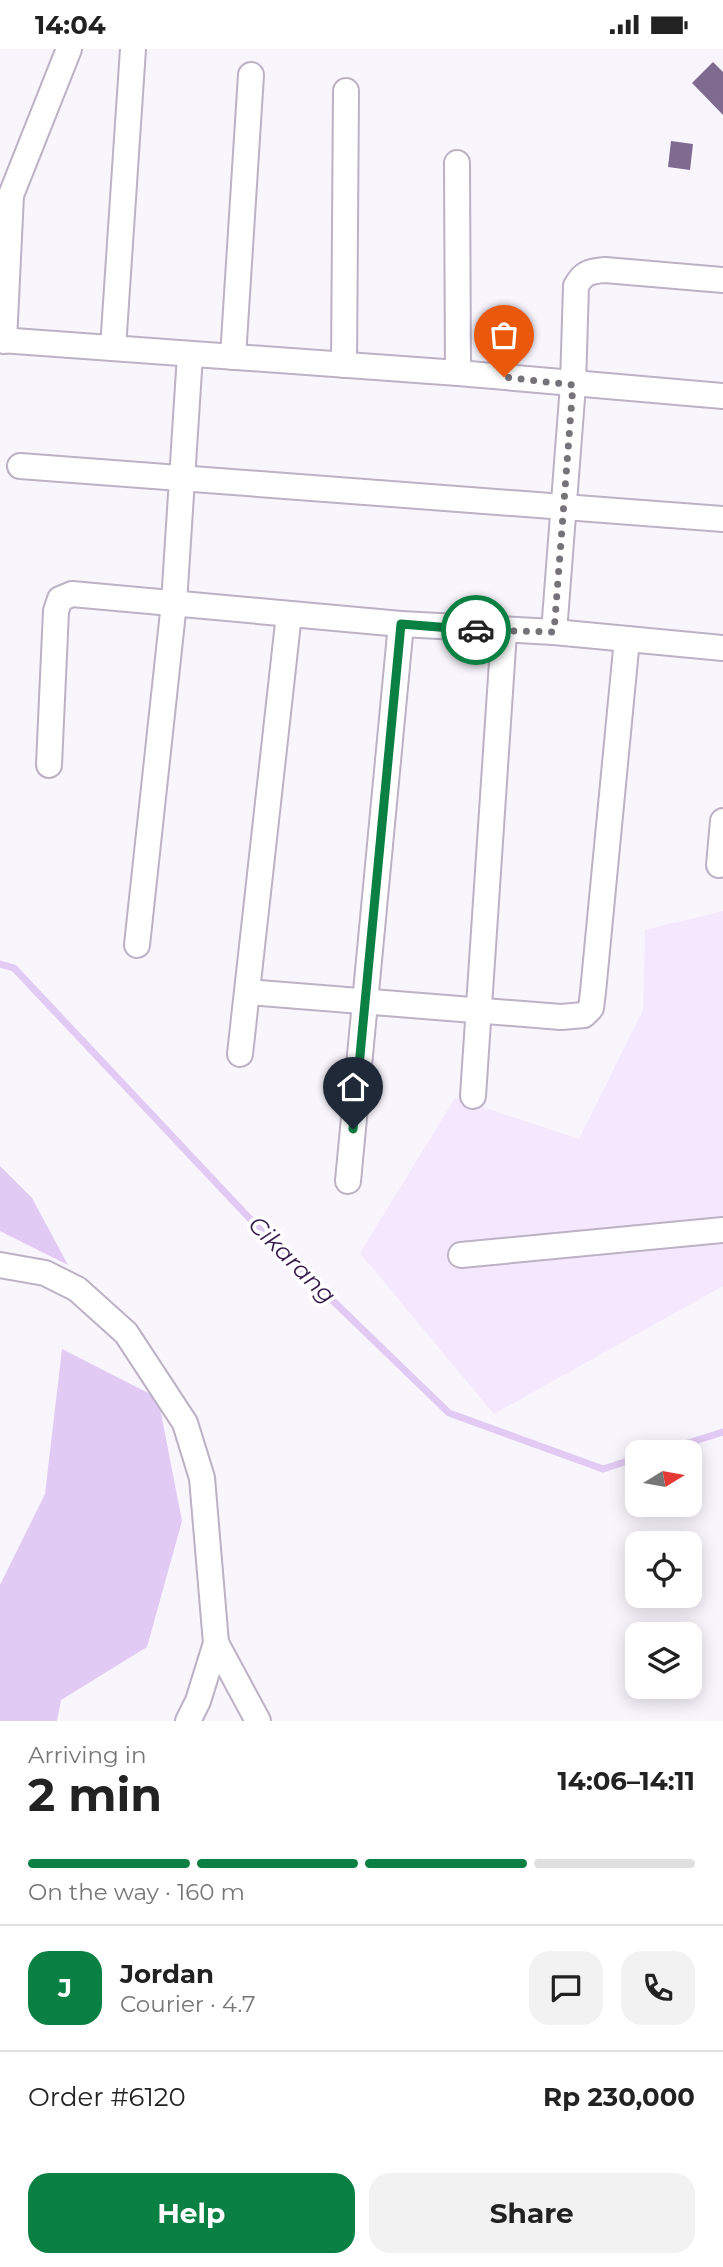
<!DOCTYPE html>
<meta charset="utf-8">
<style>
:root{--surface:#fff;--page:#f2f2f2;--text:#222;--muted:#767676;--line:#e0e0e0;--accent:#0b8043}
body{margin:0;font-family:Montserrat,sans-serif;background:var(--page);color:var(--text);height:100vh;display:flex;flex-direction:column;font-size:26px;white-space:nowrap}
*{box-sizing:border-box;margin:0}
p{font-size:23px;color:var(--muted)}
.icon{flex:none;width:38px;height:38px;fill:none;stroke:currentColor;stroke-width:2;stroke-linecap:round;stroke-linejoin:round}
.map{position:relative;height:1672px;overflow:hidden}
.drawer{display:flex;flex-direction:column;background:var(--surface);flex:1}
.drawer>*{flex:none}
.needle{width:46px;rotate:79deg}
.controls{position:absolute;left:625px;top:1391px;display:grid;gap:14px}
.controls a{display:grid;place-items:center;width:77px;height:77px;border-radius:14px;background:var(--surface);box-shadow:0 4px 18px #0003;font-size:35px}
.pin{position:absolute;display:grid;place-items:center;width:60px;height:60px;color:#fff;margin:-72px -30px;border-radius:50% 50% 50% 0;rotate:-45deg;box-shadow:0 0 7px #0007}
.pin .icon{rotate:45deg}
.courier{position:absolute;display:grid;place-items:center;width:70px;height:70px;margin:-35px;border:5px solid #0b8043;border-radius:50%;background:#fff;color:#222;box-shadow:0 2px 9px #0007}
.headline em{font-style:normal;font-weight:700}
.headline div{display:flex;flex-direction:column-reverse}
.headline{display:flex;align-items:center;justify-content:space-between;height:119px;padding:0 28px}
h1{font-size:46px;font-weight:700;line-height:52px}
.bar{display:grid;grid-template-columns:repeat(4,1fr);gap:10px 7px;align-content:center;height:84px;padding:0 28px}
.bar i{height:9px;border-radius:5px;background:var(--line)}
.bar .active{background:var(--accent)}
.bar p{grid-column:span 4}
.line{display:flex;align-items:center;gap:18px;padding:0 28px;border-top:2px solid var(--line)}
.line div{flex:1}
.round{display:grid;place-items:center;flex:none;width:74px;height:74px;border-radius:21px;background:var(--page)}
.primary-button{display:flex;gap:14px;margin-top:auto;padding:14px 28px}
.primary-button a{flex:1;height:80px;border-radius:21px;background:var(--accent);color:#fff;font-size:28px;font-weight:700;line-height:80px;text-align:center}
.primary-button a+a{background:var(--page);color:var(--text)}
.status{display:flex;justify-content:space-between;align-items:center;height:49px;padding:0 35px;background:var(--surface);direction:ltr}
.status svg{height:19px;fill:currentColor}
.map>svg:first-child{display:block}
.built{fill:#f4e8fe}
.water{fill:#e1caf3}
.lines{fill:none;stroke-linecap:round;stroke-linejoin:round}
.stream{stroke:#e1caf3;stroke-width:7}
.building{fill:#806b90}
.minor-casing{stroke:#bcb1c5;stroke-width:28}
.minor{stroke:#fff;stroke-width:24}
.done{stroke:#76727a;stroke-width:7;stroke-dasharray:0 12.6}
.route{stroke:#0b8043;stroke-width:9}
.labels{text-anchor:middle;stroke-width:7;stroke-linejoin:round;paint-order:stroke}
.water-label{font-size:24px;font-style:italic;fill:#36194a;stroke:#fff}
</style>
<div class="status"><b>14:04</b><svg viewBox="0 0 49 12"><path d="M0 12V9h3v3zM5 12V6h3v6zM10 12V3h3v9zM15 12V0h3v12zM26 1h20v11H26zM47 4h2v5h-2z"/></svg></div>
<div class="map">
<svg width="723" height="1672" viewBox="0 0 723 1672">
<rect width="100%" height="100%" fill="#f9f5fd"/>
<path class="built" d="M723,862v375l-229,128 -134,-161 95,-155 124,41 64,-129 2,-80z"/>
<g class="water">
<path d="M0,1117l32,32 36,67 -68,-34z"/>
<path d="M62,1300l96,49 24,123 -35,126 -86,53 -4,21h-57v-136l45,-91z"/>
</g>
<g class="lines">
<g class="stream">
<path d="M0,915l14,4 254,270 181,175 154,56 34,-11"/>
<path d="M656,1404l67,-21"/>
</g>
</g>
<g class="building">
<path d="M713,13l10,10v43l-31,-32z"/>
<path d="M671,92l22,3 -3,26 -22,-3z"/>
</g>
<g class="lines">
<defs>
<g id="minor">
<path d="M457,114l1,210"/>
<path d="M0,291l458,33 265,23"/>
<path d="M4,292l7,-146 58,-146"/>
<path d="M113,299l20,-299"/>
<path d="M233,308l18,-282"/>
<path d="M344,316l2,-274"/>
<path d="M20,417l703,53"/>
<path d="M554,583l19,-247 3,-99c7,-13 14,-15 29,-16l118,10"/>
<path d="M49,716l7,-154 4,-12 12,-5 329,30 153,8 169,16"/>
<path d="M719,816l4,-44"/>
<path d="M137,896l37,-342 16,-248"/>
<path d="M248,943l313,25 23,-2 7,-7 2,-16 34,-353"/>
<path d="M240,1005l49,-440"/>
<path d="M473,1047l31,-464"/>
<path d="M348,1132l53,-557"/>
<path d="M461,1206l262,-25"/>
<path d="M0,1216l45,8 32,16 49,44 59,90 17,55 14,165 -18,58 -10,20"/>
<path d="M216,1594l42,78"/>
</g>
</defs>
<use href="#minor" class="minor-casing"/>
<use href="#minor" class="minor"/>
</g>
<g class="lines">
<path class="done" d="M476,581l78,2 19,-247 -69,-8"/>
<path class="route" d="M353,1080l48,-505 75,6"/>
</g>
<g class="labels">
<g class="water-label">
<text transform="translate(292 1211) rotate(45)" y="8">Cikarang</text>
</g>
</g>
</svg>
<div class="controls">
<a><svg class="needle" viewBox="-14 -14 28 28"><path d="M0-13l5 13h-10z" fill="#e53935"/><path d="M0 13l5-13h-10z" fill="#767676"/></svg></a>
<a><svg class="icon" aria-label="locate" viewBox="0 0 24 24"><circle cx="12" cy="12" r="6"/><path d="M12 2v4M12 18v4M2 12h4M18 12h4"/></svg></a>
<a><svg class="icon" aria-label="layers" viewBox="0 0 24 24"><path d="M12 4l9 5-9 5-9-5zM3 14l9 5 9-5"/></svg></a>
</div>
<div class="pin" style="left:504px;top:328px;background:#ea580c"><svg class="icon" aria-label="bag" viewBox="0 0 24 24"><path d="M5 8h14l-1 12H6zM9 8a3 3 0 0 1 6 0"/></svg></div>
<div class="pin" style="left:353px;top:1080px;background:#1f2937"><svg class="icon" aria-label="home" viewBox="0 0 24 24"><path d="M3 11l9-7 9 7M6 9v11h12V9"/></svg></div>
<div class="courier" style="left:476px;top:581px"><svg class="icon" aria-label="car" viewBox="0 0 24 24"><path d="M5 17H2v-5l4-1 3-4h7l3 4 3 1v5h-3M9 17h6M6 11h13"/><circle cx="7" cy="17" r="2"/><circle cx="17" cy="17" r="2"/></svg></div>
</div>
<section class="drawer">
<div class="headline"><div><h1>2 min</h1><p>Arriving in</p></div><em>14:06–14:11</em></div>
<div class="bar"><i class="active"></i><i class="active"></i><i class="active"></i><i></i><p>On the way · 160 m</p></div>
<div class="line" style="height:126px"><b class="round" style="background:var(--accent);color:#fff">J</b><div><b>Jordan</b><p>Courier · 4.7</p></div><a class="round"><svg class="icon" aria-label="chat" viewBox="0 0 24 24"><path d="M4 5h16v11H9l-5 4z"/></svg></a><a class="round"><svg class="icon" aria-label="phone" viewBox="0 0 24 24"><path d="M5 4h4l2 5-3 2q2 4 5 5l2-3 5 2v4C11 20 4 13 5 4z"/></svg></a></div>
<div class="line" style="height:91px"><div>Order #6120</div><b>Rp 230,000</b></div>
<div class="primary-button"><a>Help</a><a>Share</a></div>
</section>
